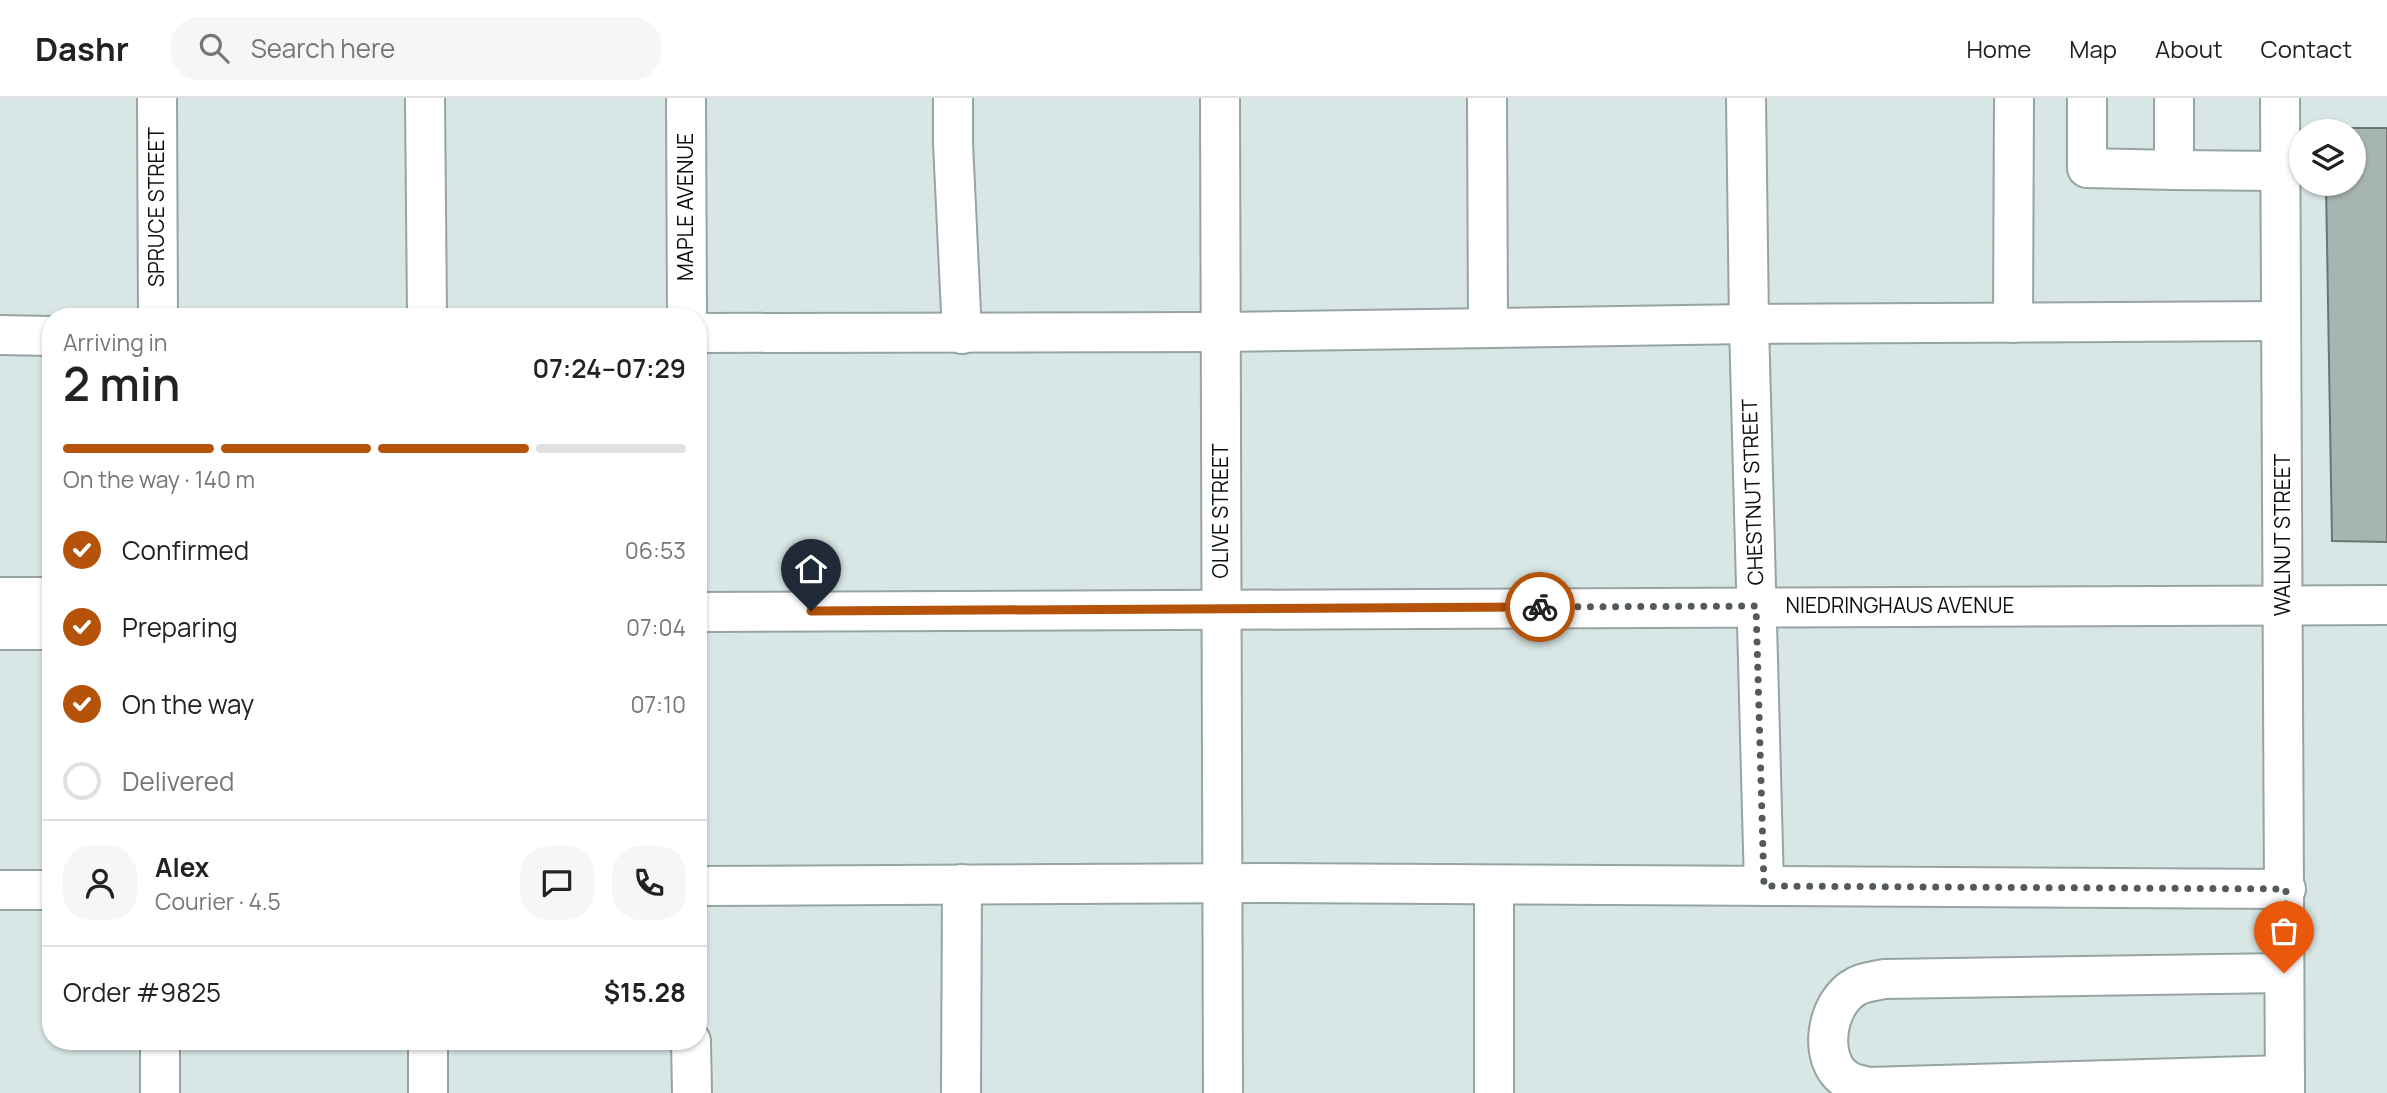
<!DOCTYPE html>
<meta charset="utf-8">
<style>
:root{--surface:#fff;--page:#f6f6f6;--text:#222;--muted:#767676;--line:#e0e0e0;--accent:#b45309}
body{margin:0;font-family:Manrope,sans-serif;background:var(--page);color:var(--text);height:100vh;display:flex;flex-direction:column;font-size:26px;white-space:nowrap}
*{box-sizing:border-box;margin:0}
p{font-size:23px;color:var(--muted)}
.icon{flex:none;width:38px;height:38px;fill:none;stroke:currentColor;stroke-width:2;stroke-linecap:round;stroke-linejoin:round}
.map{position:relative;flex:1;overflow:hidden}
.panel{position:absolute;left:42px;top:210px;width:665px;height:742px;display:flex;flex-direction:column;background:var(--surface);border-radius:28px;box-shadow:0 2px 5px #0004}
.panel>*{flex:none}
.controls{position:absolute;left:2289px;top:21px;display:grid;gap:14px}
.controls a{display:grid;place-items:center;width:77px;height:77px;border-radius:50%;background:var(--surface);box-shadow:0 2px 5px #0004;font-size:35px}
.pin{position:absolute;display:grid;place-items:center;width:60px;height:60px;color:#fff;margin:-72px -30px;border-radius:50% 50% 50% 0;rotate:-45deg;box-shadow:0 0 7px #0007}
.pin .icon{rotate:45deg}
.courier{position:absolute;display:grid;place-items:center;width:70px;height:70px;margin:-35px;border:5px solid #b45309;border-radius:50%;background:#fff;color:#222;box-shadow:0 2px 9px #0007}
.headline em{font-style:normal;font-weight:600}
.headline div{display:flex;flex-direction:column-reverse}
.headline{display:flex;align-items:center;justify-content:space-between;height:119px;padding:0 21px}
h1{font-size:46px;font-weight:600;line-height:52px}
.bar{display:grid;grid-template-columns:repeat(4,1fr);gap:10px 7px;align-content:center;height:84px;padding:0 21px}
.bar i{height:9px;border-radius:5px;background:var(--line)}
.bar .selected{background:var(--accent)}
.bar p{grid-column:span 4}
.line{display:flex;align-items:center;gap:18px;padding:0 21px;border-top:2px solid var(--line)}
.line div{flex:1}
.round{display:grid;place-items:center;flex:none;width:74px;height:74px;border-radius:28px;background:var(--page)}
ol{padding:0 21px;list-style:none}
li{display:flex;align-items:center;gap:21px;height:77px}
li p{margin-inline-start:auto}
li .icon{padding:7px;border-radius:50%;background:var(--accent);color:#fff;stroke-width:4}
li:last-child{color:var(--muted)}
li i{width:38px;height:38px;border:4px solid var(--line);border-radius:50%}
header{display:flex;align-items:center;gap:42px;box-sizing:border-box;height:98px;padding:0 35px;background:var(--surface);border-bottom:2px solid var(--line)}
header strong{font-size:33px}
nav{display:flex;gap:38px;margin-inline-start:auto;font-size:24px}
.search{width:490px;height:63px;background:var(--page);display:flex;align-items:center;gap:18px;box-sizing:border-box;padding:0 24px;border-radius:28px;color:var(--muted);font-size:26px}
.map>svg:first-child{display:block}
.building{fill:#a6b4b2;stroke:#697674;stroke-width:2}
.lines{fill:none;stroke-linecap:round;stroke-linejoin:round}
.minor-casing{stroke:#96a4a3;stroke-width:42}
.minor{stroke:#fff;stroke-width:38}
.done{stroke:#535b5a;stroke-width:7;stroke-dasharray:0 12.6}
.route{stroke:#b45309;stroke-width:9}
.labels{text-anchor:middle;stroke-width:7;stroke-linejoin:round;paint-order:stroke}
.street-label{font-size:21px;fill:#0b100f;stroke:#fff}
</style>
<header>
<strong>Dashr</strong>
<div class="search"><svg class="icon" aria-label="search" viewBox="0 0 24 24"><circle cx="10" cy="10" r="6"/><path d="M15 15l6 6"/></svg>Search here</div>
<nav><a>Home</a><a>Map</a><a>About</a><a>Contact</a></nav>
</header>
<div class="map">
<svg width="2387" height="995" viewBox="0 0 2387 995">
<rect width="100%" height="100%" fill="#d8e7e5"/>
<path class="building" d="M2325,30h62v414l-55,-1 -6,-357h28v-53h-29z"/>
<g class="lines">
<defs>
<g id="minor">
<path d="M157,0l1,219"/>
<path d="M425,0l2,219"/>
<path d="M686,0l1,219"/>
<path d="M953,0v45l9,191"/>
<path d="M1220,0l3,995"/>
<path d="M1487,0l1,230"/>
<path d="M1746,0l3,226 15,562"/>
<path d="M2087,0v70l87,2v-72"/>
<path d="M2280,0l5,995"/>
<path d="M2174,72l106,1"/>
<path d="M2013,225l1,-225"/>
<path d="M698,235l523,-1 528,-8 532,-3"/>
<path d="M0,237l51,1"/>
<path d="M0,499h51"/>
<path d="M698,514l1689,-7"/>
<path d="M0,532h51"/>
<path d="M1494,787v208"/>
<path d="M698,788l568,-3 1020,6"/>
<path d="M0,792h51"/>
<path d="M2284,875l-400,6c-9,2 -20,3 -27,7 -31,15 -41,75 -10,94 6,4 15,5 21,7l417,-12"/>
<path d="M160,943v52"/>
<path d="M428,943v52"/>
<path d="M691,943l1,52"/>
<path d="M961,995l1,-209"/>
</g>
</defs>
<use href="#minor" class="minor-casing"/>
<use href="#minor" class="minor"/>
</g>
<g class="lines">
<path class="done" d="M1540,509l216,-1 8,280 522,3 -2,84"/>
<path class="route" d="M811,513l729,-4"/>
</g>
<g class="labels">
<g class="street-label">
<text transform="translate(157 109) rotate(-90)" y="7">SPRUCE STREET</text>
<text transform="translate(686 109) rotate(-90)" y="7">MAPLE AVENUE</text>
<text transform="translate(1753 394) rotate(-92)" y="7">CHESTNUT STREET</text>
<text transform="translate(1221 413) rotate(-90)" y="7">OLIVE STREET</text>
<text transform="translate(2283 437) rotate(-90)" y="7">WALNUT STREET</text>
<text x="1900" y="515">NIEDRINGHAUS AVENUE</text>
</g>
</g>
</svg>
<div class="controls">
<a><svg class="icon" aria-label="layers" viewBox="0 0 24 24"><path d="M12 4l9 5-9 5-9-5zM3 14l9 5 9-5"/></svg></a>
</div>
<div class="pin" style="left:2284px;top:875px;background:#ea580c"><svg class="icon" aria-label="bag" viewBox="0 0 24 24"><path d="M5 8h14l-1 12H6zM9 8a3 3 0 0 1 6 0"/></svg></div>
<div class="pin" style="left:811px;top:513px;background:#1f2937"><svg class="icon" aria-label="home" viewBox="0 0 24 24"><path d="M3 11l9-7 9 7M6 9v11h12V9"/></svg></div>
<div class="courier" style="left:1540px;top:509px"><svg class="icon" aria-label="bike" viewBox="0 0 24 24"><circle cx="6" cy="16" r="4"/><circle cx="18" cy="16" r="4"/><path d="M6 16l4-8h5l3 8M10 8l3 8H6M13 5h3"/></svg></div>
<section class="panel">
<div class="headline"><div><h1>2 min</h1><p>Arriving in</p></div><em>07:24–07:29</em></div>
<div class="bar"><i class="selected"></i><i class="selected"></i><i class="selected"></i><i></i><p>On the way · 140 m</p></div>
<ol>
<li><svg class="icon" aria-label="check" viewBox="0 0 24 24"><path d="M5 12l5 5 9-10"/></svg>Confirmed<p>06:53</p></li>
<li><svg class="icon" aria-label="check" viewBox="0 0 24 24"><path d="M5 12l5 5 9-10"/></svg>Preparing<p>07:04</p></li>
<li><svg class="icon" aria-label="check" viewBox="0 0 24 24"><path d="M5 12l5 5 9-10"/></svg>On the way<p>07:10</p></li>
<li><i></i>Delivered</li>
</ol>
<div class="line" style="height:126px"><a class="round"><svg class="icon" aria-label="person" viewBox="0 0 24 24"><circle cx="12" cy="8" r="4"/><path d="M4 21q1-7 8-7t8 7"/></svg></a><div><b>Alex</b><p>Courier · 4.5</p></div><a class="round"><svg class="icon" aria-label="chat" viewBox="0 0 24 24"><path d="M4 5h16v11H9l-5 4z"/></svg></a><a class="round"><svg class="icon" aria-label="phone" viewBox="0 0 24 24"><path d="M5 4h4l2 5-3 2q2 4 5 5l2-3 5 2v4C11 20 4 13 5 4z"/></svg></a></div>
<div class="line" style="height:91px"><div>Order #9825</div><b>$15.28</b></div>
</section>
</div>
